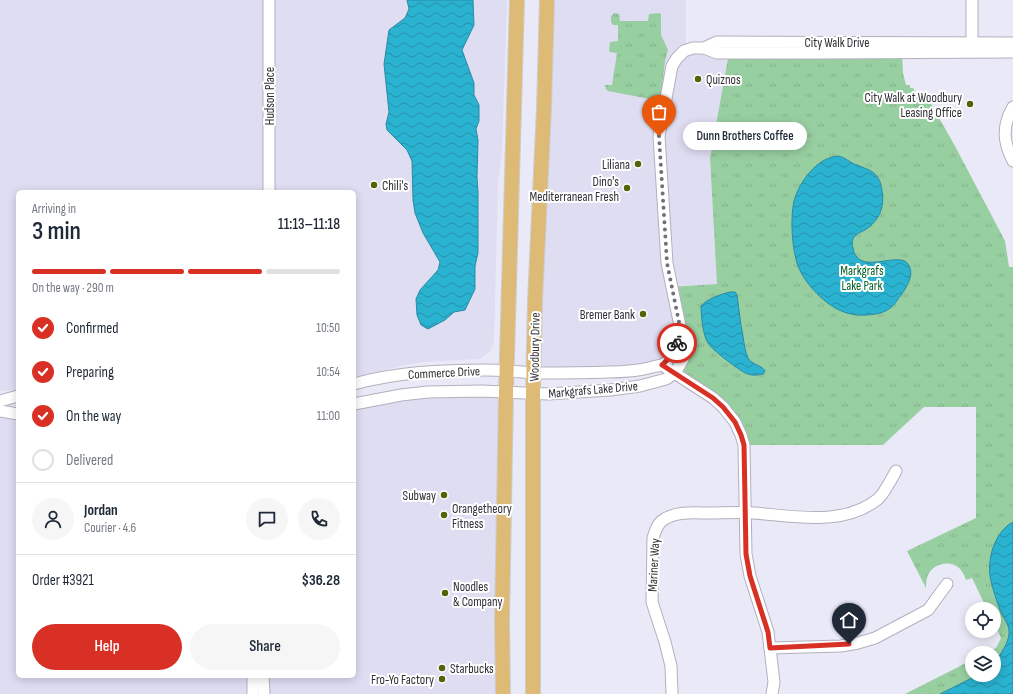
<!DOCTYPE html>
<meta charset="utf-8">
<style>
:root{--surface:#fff;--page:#f6f6f7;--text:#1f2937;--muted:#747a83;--line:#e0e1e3;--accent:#d93025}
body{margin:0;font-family:"Sofia Sans Condensed",sans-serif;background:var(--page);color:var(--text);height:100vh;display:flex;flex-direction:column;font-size:15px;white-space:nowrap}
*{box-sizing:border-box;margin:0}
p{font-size:13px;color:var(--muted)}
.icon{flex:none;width:22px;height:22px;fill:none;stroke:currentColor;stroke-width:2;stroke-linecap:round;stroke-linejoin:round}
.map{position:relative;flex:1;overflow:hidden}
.details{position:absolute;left:16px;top:190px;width:340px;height:488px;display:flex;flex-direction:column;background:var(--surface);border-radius:6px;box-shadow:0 2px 10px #0003}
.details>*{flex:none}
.controls{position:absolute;left:965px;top:602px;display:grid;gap:8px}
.controls a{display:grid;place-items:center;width:36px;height:36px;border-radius:50%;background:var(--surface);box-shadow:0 2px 10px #0003;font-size:20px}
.pin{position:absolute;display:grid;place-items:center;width:34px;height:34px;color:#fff;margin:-41px -17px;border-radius:50% 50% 50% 0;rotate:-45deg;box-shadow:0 0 4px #0007}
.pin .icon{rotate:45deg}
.courier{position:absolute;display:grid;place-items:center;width:40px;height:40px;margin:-20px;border:3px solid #d93025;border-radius:50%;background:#fff;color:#222;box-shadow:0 1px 5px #0007}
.bubble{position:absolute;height:28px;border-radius:14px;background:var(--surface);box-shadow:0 2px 10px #0003;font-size:13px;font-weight:600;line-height:28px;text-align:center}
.head em{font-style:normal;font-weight:600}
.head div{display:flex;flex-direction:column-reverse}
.head{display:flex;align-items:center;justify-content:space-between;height:68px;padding:0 16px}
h1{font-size:26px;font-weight:600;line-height:30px}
.bar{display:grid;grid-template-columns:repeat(4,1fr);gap:6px 4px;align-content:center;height:48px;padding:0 16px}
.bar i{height:5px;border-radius:3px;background:var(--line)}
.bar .on{background:var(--accent)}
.bar p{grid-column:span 4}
.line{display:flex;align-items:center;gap:10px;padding:0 16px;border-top:1px solid var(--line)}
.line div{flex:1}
.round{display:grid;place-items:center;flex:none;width:42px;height:42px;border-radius:21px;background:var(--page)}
ol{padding:0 16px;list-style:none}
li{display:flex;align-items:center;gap:12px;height:44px}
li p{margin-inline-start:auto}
li .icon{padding:4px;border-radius:50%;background:var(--accent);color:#fff;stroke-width:4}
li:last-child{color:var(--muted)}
li i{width:22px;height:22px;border:2px solid var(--line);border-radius:50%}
.primary-button{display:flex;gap:8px;margin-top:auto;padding:8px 16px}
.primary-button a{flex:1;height:46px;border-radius:24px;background:var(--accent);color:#fff;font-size:16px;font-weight:600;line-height:46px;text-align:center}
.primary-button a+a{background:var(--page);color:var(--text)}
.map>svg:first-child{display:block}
.built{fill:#dfddf2}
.park{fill:url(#park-tufts)}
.water{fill:url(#water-waves);stroke:#2c8ba2}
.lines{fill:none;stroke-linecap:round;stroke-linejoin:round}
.minor-casing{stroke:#b2b0bd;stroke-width:13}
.major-casing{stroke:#cdcdcf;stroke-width:16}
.minor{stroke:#fff;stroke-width:11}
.major{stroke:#ddbb76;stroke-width:14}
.done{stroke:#717079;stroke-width:4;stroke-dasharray:0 7.2}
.route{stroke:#d93025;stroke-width:5}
.poi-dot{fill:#526309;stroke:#fff;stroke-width:1.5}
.labels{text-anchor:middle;stroke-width:4;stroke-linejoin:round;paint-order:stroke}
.street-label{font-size:13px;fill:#302f35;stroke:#fff}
.poi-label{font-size:13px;fill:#302f35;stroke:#fff;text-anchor:end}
.park-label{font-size:13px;fill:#056027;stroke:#fff}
</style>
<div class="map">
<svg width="1013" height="694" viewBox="0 0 1013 694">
<defs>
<pattern id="park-tufts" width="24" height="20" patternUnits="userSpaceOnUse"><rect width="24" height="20" fill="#98cfa1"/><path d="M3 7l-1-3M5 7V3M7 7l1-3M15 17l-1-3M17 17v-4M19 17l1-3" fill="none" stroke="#83b28b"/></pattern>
<pattern id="water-waves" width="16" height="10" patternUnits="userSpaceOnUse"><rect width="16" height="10" fill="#2ab2d1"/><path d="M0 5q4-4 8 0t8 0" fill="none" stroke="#2491aa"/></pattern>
</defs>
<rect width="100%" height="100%" fill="#eae9f7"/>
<g class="built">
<path d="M0,0h507l-5,152 -4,29 -4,160 -1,4 -3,6 -7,6 -4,2 -55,3 -23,4 -47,11v-185h-336v198l-18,1z"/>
<path d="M547,0h139v50l43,3 -19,105 7,126 -36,47 -19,34 -128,8z"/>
<path d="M506,392l-3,302h-239l-1,-18h91v-272l27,-6z"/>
<path d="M0,411l18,3v262h235v18h-253z"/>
</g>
<g class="park">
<path d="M614,13l5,1 1,7h28l1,-7 10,-1 2,1v21l7,15 -3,11 -4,35 -3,3 -3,1 -47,-9 -2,-2 -1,-4h7l5,-32 -7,-1 -1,-1 1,-9 8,-1v-16h-5l-2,-3v-6z"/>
<path d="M729,53h173l1,20 3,12h4v3h3l4,7 5,-3 6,10h2l25,44 50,95 4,26h4v427h-108l67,-34v15h22v-22h-9l11,-5 5,-10 -7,-15v-14h-7l-15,-31 -6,2c-2,-5 -4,-10 -8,-13 -10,-7 -25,-3 -30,8 -2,4 -2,9 -2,13l-19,-37 69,-33v-111h-52l-41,38h-139l-9,-23 -60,-49 8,-13 -12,-73 46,-3 -7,-126z"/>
</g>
<g class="water">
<path d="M407,0h66l1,25 -12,25 12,33v12l5,10v16l-3,8 2,11 -1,37 1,15v61l-3,13v23l-10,21 -11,2 -9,8 -17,9 -7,-4 -4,-10 -1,-16 4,-9 18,-20 2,-8 -17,-29 -8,-20 -2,-13 -1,-39 -5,-11 -20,-20 -1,-6 3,-12 -5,-48 5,-34 16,-12 4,-9z"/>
<path d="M838,156c7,1 12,7 19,9 15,6 23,8 25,26 3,16 -3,30 -17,39 -4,2 -10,4 -12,9 -1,2 -1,6 0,9 4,24 32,10 47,12 3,0 6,1 8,4 8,11 -3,26 -10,35 -4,7 -10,12 -18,14 -11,3 -26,3 -36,-1 -18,-6 -39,-28 -46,-46 -6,-17 -8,-47 -4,-65 3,-11 9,-21 16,-29 8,-9 17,-15 28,-16z"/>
<path d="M730,292h5l2,3c2,14 3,27 6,41 1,7 2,15 5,22 4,7 14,7 17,13l-2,3c-5,1 -10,2 -15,0 -6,-1 -37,-25 -40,-31 -5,-7 -7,-28 -7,-37 6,-7 20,-12 29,-14z"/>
<path d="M1013,522v172h-73l38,-19h16c0,-3 -1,-6 0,-9 1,-3 3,-6 4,-8 5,-8 12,-18 11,-28 -1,-8 -8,-15 -10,-23 -3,-8 -6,-17 -8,-26 -5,-20 3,-49 22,-59z"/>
</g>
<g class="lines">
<defs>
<g id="minor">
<path d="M704,48l13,5h104l192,-1"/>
<path d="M972,50v-50"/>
<path d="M1013,107c-11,19 -10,35 0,54"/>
<path d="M269,192v-192"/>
<path d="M662,365l51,33 10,9 12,15 6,13 3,10 2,109 4,22 18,56 2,16 4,34 -2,12"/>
<path d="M354,384c43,-12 88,-14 132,-14 16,0 33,2 49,3 24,0 48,0 73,-1 15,0 30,-1 45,-5 2,-1 6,-1 9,-2 11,-6 16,-22 19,-34"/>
<path d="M0,401l18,-5"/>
<path d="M354,404l47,-9 27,-3 54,-1 66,3 62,-4 30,-4 26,-7 9,-6 8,-14 3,-11 -1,-3 -4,-14 -14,-68 -8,-127 13,-70 5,-8 7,-7 9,-3h11l13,-6 296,1"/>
<path d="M0,411l18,3"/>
<path d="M770,648l71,-2 17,-3 17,-5 53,-28 19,-26"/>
<path d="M253,676v18"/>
<path d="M263,676l1,18"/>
<path d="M672,694l-1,-28 -6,-24 -13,-40 1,-64c2,-6 4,-14 10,-18 13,-9 30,-7 45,-7 15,0 30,-1 46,0 40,3 89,14 124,-14 6,-5 14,-21 18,-28"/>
</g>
<g id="major">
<path d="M503,694l-1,-73 4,-229 11,-392"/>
<path d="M533,694v-301l2,-92 9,-193 3,-108"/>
</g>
</defs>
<use href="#minor" class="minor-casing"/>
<use href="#major" class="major-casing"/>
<use href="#minor" class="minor"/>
<use href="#major" class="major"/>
</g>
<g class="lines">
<path class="done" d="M659,136l8,127 14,69 -4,11"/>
<path class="route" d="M677,343c-3,9 -8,16 -15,22l51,33 10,9 12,15 6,13 3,10 2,109 4,22 18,56 2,16 79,-4"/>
</g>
<g class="poi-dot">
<circle cx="698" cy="79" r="4"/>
<circle cx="970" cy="104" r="4"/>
<circle cx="638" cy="164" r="4"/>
<circle cx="374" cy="185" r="4"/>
<circle cx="627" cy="188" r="4"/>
<circle cx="643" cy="314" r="4"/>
<circle cx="444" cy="495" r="4"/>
<circle cx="444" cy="515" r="4"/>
<circle cx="445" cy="593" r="4"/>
<circle cx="442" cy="668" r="4"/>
<circle cx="442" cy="679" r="4"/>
</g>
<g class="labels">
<g class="street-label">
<text x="837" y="47">City Walk Drive</text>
<text transform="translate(269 96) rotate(-90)" y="5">Hudson Place</text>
<text transform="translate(534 347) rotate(-89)" y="5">Woodbury Drive</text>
<text transform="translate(444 372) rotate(-3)" y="5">Commerce Drive</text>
<text transform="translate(593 389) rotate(-5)" y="5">Markgrafs Lake Drive</text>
<text transform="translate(653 565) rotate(-87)" y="5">Mariner Way</text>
</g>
<g class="poi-label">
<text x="706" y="84" text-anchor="start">Quiznos</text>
<text x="962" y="102">City Walk at Woodbury<tspan x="962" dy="15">Leasing Office</tspan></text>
<text x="630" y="169">Liliana</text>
<text x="619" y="186">Dino's<tspan x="619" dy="15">Mediterranean Fresh</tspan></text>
<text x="382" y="190" text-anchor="start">Chili's</text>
<text x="635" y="319">Bremer Bank</text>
<text x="436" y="500">Subway</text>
<text x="452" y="513" text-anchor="start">Orangetheory<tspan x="452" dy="15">Fitness</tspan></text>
<text x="453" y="591" text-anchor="start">Noodles<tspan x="453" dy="15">&amp; Company</tspan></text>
<text x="450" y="673" text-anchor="start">Starbucks</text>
<text x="434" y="684">Fro-Yo Factory</text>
</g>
<g class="park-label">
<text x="862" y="275">Markgrafs<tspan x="862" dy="15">Lake Park</tspan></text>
</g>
</g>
</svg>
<div class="controls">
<a><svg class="icon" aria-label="locate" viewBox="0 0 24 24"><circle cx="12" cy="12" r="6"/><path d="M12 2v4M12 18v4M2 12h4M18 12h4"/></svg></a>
<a><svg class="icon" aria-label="layers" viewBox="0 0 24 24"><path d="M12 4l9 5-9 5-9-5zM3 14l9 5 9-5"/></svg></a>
</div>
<div class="pin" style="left:659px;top:136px;background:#ea580c"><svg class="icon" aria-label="bag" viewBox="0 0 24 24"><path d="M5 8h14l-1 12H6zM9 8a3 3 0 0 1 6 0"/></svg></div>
<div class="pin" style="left:849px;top:644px;background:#1f2937"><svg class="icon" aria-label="home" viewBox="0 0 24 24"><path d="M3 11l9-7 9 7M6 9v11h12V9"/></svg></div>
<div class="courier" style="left:677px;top:343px"><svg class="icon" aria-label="bike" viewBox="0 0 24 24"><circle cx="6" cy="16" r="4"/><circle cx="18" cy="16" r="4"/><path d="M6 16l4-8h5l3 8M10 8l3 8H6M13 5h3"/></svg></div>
<div class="bubble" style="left:683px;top:122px;width:124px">Dunn Brothers Coffee</div>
<section class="details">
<div class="head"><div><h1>3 min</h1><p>Arriving in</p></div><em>11:13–11:18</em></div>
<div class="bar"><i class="on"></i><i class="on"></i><i class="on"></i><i></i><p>On the way · 290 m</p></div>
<ol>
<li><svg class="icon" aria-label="check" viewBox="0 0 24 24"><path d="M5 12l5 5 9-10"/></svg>Confirmed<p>10:50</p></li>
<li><svg class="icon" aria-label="check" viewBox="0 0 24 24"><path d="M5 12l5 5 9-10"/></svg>Preparing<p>10:54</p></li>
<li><svg class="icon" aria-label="check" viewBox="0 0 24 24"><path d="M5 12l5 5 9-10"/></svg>On the way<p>11:00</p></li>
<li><i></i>Delivered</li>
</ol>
<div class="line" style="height:72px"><a class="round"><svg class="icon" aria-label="person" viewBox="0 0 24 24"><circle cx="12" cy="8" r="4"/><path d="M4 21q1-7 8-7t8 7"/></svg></a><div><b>Jordan</b><p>Courier · 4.6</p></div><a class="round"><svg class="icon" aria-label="chat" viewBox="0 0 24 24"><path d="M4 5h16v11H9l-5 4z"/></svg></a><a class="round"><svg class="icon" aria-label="phone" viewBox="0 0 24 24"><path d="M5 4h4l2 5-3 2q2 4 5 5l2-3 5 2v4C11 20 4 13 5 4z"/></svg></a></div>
<div class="line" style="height:52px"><div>Order #3921</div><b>$36.28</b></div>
<div class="primary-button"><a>Help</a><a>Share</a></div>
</section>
</div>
